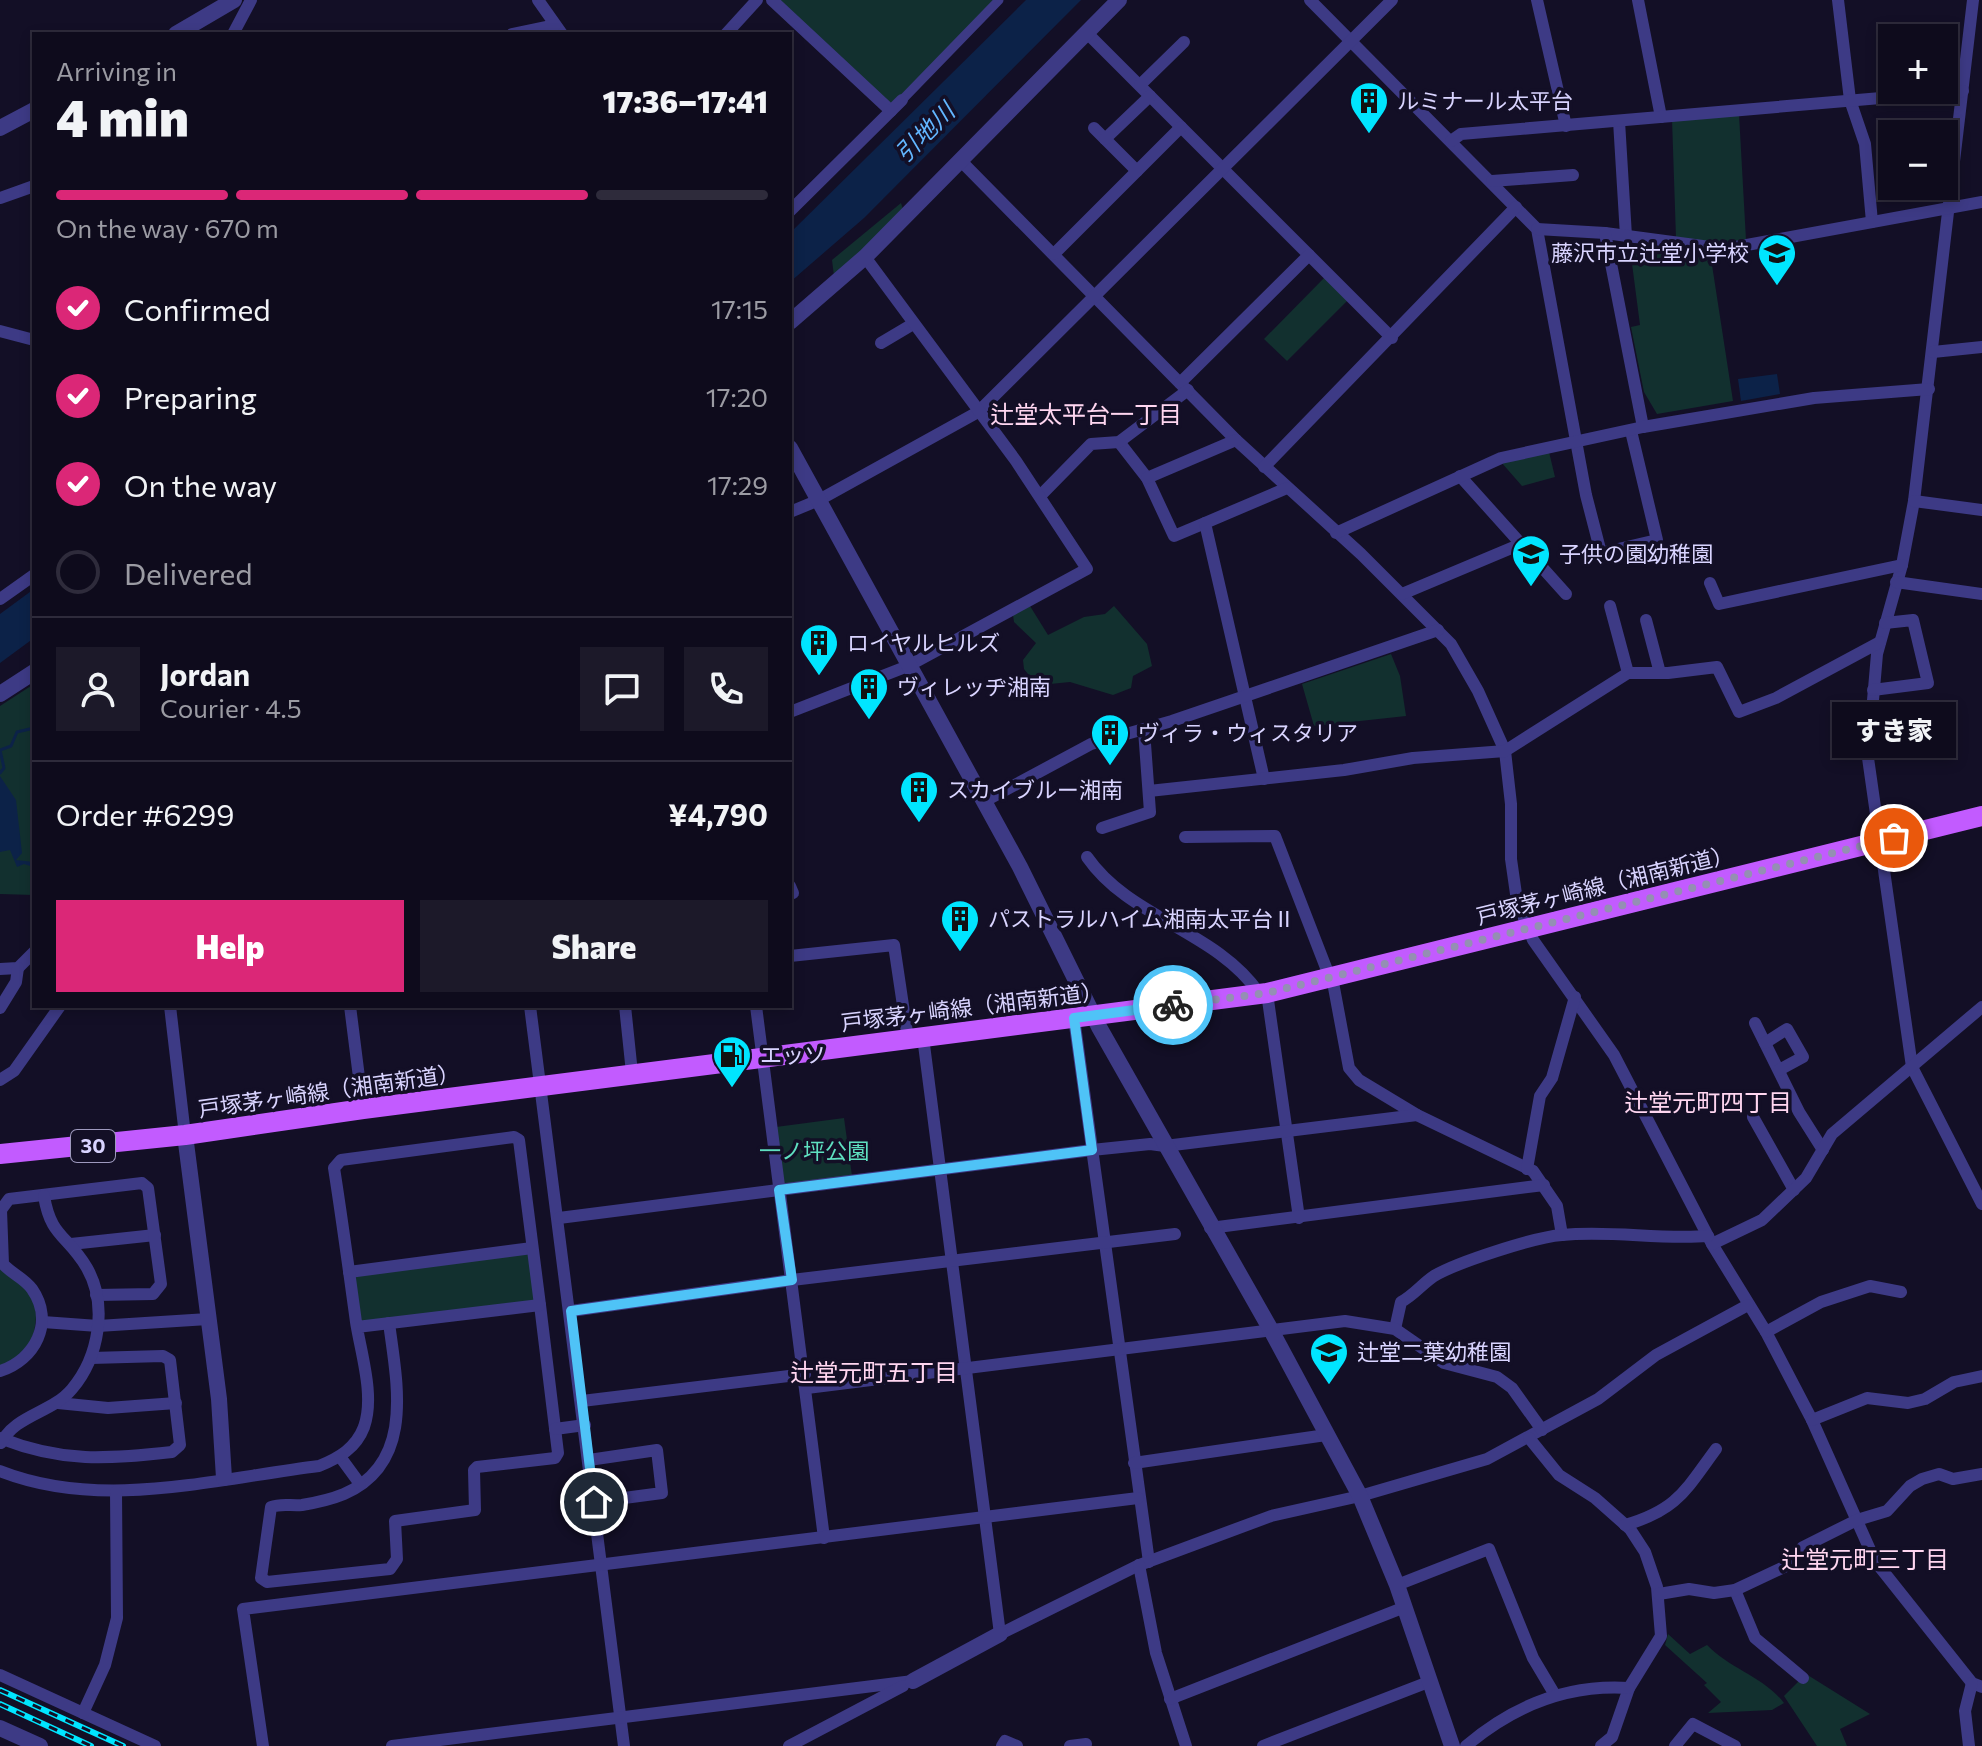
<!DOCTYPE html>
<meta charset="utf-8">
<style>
:root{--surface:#0e0b1c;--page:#1c1929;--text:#f1f3f6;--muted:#9b9ba3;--line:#2e2b3b;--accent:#db2777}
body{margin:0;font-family:Commissioner,"Noto Sans JP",sans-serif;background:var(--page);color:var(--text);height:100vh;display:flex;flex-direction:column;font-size:30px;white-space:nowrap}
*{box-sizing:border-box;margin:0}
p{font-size:26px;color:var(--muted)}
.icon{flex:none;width:44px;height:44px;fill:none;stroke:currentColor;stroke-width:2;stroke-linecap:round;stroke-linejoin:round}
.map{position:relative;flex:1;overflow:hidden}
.details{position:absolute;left:32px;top:32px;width:760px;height:976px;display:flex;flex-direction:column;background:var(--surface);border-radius:0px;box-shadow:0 4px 12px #0003,0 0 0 2px var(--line)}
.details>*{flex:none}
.buttons{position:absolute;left:1878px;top:24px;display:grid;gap:16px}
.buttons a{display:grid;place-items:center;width:80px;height:80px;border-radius:0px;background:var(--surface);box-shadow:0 4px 12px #0003,0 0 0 2px var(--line);font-size:40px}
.pin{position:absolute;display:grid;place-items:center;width:68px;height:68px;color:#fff;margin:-34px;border:4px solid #fff;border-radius:50%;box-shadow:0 2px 8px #0007}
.courier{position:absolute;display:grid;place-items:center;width:80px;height:80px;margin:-40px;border:6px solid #4fc3f7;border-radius:50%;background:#fff;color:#222;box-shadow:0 2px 10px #0007}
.bubble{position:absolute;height:56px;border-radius:0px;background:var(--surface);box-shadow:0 4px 12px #0003,0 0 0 2px var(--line);font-size:26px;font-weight:800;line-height:56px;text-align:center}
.headline em{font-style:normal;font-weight:800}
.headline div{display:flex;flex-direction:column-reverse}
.headline{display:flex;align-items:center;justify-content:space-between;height:136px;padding:0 24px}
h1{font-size:52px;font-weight:800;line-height:60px}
.bar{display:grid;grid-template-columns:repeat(4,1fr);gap:12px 8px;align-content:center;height:96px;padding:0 24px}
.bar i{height:10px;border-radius:6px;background:var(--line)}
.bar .on{background:var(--accent)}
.bar p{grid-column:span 4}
.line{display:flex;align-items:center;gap:20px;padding:0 24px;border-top:2px solid var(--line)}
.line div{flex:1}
.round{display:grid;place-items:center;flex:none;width:84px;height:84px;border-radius:0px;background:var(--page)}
ol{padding:0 24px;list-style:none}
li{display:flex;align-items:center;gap:24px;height:88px}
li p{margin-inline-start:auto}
li .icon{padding:8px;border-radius:50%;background:var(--accent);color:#fff;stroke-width:4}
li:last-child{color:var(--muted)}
li i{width:44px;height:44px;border:4px solid var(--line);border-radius:50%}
.action{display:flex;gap:16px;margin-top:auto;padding:16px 24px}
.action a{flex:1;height:92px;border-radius:0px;background:var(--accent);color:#fff;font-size:32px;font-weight:800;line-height:92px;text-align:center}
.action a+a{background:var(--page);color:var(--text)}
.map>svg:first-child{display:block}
.green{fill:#12302f}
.water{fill:#0c2248}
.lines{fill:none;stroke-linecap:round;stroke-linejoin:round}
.stream{stroke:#0c2248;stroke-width:3}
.pedestrian{stroke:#3d3a85;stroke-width:9}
.minor{stroke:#3d3a85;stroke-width:12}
.tertiary{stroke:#3d3a85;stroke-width:16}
.primary{stroke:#c25bff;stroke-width:20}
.rail-casing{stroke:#00e5ff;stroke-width:6}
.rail{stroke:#130f26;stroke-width:3;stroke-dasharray:9;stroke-linecap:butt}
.done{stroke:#948fb3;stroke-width:8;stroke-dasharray:0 14.4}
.route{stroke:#4fc3f7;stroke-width:10}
.labels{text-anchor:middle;stroke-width:7;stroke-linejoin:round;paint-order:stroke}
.shield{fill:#130f26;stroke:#9e99be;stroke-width:2}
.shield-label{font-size:20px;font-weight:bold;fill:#d9d4ff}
.poi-label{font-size:22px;fill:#d9d4ff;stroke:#130f26;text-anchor:start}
.street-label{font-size:22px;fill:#d9d4ff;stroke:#130f26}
.park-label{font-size:22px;fill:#5fe0c0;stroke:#130f26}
.water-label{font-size:24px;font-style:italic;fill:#62b6ff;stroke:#130f26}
.neighbourhood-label{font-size:24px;fill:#ffd6f0;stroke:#130f26}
</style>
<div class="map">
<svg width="1982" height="1746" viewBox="0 0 1982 1746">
<rect width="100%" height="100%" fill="#130f26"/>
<g class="green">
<path d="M775,0h220l-102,103 -5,-1z"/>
<path d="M1739,114l7,126 -22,4 -48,-6 -4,-119z"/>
<path d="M901,203l4,13 -70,68 -3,-24z"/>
<path d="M1642,246l68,6 23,149 -76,13 -13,-22 -13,-65 9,-2 -9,-69z"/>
<path d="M1325,277l23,23 -61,61 -23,-22z"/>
<path d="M1549,452l6,25 -33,9 -21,-24z"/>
<path d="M1030,606l18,29 36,-18 21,-3 9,-8 33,38 5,22 -19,10 -2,12 -18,7 -43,-13 -20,2 -21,16 -4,-5 11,-11 -12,-15 -1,-9 13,-17 -22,-21 -1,-7z"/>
<path d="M1391,654l9,22 6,40 -92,10 -12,-42z"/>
<path d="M34,684v211l-34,-1v-188z"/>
<path d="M844,1118l8,58 -68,9 -8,-58z"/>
<path d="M532,1248l8,57 -183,22 -8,-55z"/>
<path d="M0,1265c35,30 44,38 29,84l-29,18z"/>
<path d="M1668,1634l22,20 17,-9c23,24 56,31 77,58l-12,7 -64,3 13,-11 -17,-17 3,-2 -42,-38z"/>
<path d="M1806,1674l64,40 -30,15 7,17h-30l-33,-50z"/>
</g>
<g class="water">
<path d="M1026,0h55l-217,218 -74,64v-49z"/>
<path d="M1777,374l3,20 -39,7 -3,-22z"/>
<path d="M34,589v49l-34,25v-49z"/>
<path d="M0,776l16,24 6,53 -6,7 18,2 -1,5 -9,-3 -7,3 -7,-17 -10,2z"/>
</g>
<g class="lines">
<path class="stream" d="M0,773l4,-5 -4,-18 11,-4 6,-14 17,-4"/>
<path class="pedestrian" d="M902,100l97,-100"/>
<g class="minor">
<path d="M538,0l24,34"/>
<path d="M772,0l119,111"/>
<path d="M1310,0l227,229 49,266 15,58 56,-13 -26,-109"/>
<path d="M1537,0l29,126"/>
<path d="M1638,0l23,117"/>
<path d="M1838,0l12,100 15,44 7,78"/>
<path d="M1973,0l-59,501 -12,64 -25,89 -9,104 44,309 70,137"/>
<path d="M1087,33l305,305"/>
<path d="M233,34l18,-34"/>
<path d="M512,34l43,-9"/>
<path d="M726,34l31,-34"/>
<path d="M1140,85l44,-43"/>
<path d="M1619,121l7,115"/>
<path d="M1094,128l43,43"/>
<path d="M1105,139l45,-43"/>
<path d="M1451,141l10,-7 502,-43"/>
<path d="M960,160l276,280 125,114 90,90 27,47 27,60 6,53v55l6,42 16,39 81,115 98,189 54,88 46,88 63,141 97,122 10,4"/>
<path d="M1492,181l81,-6"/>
<path d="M0,198l34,-12"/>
<path d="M790,211l112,-111"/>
<path d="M1537,229l68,4 120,16 257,-47"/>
<path d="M1605,233l38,194"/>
<path d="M1054,254l127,-127"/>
<path d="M0,331l34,9"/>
<path d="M881,343l32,-19"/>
<path d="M1933,352l49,-5"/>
<path d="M1180,383l129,-128"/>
<path d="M1119,442l28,36 27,58 31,-13"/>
<path d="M1264,467l252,-260"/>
<path d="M1460,476l106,118"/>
<path d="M1147,478l89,-38"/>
<path d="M1040,496l51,-52 28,-2 69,-52"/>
<path d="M1914,501l68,9"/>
<path d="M790,512l29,-12 159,-88 414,-412"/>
<path d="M1336,533l165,-75 142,-31 171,-29 115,-9"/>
<path d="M1896,582l86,12"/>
<path d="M1710,583l9,21 183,-39"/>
<path d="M1402,594l119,-50"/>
<path d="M0,599l34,-24"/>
<path d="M1610,606l18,67"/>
<path d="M1646,620l14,53"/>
<path d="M1873,690l55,-7 -15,-63 -28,3"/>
<path d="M790,712l118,-46 179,-97 -71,-108 -151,-204"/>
<path d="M1264,779l-59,-256 82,-35"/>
<path d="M1149,791l195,-21 69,-12 92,-7 123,-78h40l49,-6 22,45 37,-14 104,-56"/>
<path d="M985,801l106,-57 81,-23 266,-91"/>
<path d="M1102,828l48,-16 -6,-82"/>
<path d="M1185,837l90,-1 55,142"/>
<path d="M1087,857c43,62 128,73 172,136"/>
<path d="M790,886l3,7"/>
<path d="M790,956l104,-11 14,94"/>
<path d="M0,969l18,-1 16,-16"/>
<path d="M1332,977l17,91 10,12 58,35 116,56 24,35 5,29"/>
<path d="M1267,993l32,225"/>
<path d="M170,1006l15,129"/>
<path d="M350,1006l13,103"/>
<path d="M530,1006l94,740"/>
<path d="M625,1006l7,67"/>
<path d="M756,1006l68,532"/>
<path d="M0,1008l16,-26 2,-14"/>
<path d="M1074,1018l75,544"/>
<path d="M1755,1023l44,89 24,38"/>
<path d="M923,1037l77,597 139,-69 132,-49 89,-20 127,-37 111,-60 58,-44 92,-50"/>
<path d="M1765,1043l22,-14 16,28 -24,13"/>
<path d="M0,1080l14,-9 46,-65"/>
<path d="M1753,1117l41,73"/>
<path d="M1527,1169l13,-73 12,-18 23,-81"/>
<path d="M559,1218l533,-68 58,-6 15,2 252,-31"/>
<path d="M1210,1228l334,-43"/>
<path d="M71,1244l84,-9"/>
<path d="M1712,1244l50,-24 44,-42 26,-44 150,-127"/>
<path d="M349,1272l183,-24"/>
<path d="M571,1311l221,-31 383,-46"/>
<path d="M43,1322l55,4 110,-7"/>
<path d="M389,1323c8,61 26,140 -45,171 -12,5 -30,9 -42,11 -11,1 -21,-2 -31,2l-10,71 6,4 123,-13 7,-10 -2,-38 80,-11 -1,-40 3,-3 78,-9 3,-5 -18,-148"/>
<path d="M1395,1329l6,-27c13,-7 21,-18 33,-26 24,-14 101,-39 128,-41 49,-5 97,5 146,1"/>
<path d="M1766,1332l55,-30 49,-16 31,6"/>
<path d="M0,1371c35,-11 55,-49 32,-82 -8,-11 -20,-15 -29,-25l-2,-54 8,-11 133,-16 6,5 13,96 -8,10 -57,1"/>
<path d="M807,1388l538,-67 50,8 49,34 53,14 15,11 30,42"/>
<path d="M582,1401l223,-27"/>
<path d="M58,1403l50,5 68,-5"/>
<path d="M1812,1420l55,-22 41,5 17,-4 29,-17 28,-6"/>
<path d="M555,1429l30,-4"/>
<path d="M0,1438c63,25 107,21 172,14l8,-7 -10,-85 -7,-4 -72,2"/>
<path d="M1529,1438l30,37 36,23 35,31 15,23 12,35 4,49 -32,52 -17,49 -11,9"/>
<path d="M1,1443c14,-28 51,-30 71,-54 27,-32 36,-84 15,-121 -20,-34 -36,-30 -43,-72"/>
<path d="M341,1458l19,26"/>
<path d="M589,1460l68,-10 5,43 -68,9"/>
<path d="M1134,1463l192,-28"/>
<path d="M0,1471c102,40 213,8 319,-5 20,-8 37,-18 45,-39 11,-31 -3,-73 -8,-105 -7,-51 -14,-103 -22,-154l7,-8 173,-23 5,3 21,165 -183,22"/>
<path d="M1625,1525c52,-15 60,-34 91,-76"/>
<path d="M1139,1565l17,88 30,93"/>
<path d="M1397,1585l92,-36 44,109 22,37"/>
<path d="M1735,1590l20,48 48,40"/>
<path d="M1659,1594l30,-5 25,4 21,-3 49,-23 19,-20 54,-27 30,-9 23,-25 12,-7 17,-5 14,5 29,-5"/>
<path d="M0,1675l155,71"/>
<path d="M1170,1699l235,-92"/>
<path d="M83,1713l22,-48 12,-47 -1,-126"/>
<path d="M263,1746l-20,-137 895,-111"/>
<path d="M392,1746l521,-65"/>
<path d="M789,1746l114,-60"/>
<path d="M1002,1746l3,-5 12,5"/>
<path d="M1070,1746l16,-2"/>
<path d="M1263,1746l168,-65"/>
<path d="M1466,1746c47,-40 101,-62 163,-58"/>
<path d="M1675,1746l18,-22 42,22"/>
<path d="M1969,1746l-4,-35 7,-28"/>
</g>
<g class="tertiary">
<path d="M176,34l58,-34"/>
<path d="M0,128l34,-18"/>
<path d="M790,322l75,-65 254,-257"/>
<path d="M790,448l230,419 79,160 172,303 89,166 37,89 55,161"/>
<path d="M0,694l34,-22"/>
<path d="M185,1135l34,264 5,79"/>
<path d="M913,1681l87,-47"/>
<path d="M0,1728l40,18"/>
</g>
<path class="primary" d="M0,1154l185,-19 178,-26 904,-116 715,-177"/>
<defs>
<g id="rail">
<path d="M0,1690l123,56"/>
<path d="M0,1704l91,42"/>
</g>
</defs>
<use href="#rail" class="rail-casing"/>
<use href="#rail" class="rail"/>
</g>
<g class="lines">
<path class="done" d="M1173,1005l94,-12 627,-155"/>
<path class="route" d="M594,1502l-23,-191 221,-31 -13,-90 313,-40 -18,-132 99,-13"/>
</g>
<defs>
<symbol id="building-pin" viewBox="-11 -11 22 30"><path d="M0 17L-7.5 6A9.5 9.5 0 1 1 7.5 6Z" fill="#00e5ff" stroke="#130f26"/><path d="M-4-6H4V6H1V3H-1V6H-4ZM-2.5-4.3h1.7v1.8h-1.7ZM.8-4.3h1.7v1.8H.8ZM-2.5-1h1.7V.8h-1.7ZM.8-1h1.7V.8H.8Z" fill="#111"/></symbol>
<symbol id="school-pin" viewBox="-11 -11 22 30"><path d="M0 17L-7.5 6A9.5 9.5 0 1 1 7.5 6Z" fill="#00e5ff" stroke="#130f26"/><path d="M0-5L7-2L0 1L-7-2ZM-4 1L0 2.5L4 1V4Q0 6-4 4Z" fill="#111"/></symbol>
<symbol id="fuel-pin" viewBox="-11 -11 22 30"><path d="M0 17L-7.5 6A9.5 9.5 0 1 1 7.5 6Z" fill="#00e5ff" stroke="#130f26"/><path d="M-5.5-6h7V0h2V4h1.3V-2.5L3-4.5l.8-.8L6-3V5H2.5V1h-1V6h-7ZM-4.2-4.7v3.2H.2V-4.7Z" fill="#111"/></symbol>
</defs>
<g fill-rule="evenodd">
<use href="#building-pin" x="1347" y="79" width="44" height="60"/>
<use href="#school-pin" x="1755" y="231" width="44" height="60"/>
<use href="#school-pin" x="1509" y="532" width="44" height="60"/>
<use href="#building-pin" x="797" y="621" width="44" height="60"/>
<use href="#building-pin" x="847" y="665" width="44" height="60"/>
<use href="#building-pin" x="1088" y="711" width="44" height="60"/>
<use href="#building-pin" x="897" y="768" width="44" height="60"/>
<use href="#building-pin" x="938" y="897" width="44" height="60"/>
<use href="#fuel-pin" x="710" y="1033" width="44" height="60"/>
<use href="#school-pin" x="1307" y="1330" width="44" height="60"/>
</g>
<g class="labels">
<rect class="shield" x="71" y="1130" width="44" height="32" rx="6"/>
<g class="shield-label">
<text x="93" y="1153">30</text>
</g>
<g class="poi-label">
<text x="1397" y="109">ルミナール太平台</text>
<text x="1749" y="261" text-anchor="end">藤沢市立辻堂小学校</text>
<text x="1559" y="562">子供の園幼稚園</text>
<text x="847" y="651">ロイヤルヒルズ</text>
<text x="897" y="695">ヴィレッヂ湘南</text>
<text x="1138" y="741">ヴィラ・ウィスタリア</text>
<text x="947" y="798">スカイブルー湘南</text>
<text x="988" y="927">パストラルハイム湘南太平台Ⅱ</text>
<text x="760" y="1063">エッソ</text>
<text x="1357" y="1360">辻堂二葉幼稚園</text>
</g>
<g class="street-label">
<text transform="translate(1605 885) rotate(-14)" y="8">戸塚茅ヶ崎線（湘南新道）</text>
<text transform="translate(972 1007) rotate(-7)" y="8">戸塚茅ヶ崎線（湘南新道）</text>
<text transform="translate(329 1091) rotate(-8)" y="8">戸塚茅ヶ崎線（湘南新道）</text>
</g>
<g class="park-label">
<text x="814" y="1159">一ノ坪公園</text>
</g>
<g class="water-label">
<text transform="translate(925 133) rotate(-45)" y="8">引地川</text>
</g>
<g class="neighbourhood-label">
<text x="1086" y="423">辻堂太平台一丁目</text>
<text x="1708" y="1111">辻堂元町四丁目</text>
<text x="874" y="1381">辻堂元町五丁目</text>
<text x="1865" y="1568">辻堂元町三丁目</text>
</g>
</g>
</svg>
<div class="buttons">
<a>+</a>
<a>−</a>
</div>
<div class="pin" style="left:1894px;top:838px;background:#ea580c"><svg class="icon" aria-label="bag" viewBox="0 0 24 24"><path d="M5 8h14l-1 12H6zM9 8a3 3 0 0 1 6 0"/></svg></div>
<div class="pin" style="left:594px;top:1502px;background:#1f2937"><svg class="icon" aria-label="home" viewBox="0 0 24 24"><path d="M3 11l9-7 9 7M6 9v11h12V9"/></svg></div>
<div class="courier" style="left:1173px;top:1005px"><svg class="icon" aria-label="bike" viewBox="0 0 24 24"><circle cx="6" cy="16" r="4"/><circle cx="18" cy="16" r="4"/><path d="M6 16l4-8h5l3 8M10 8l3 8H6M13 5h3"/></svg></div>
<div class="bubble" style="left:1832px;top:702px;width:124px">すき家</div>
<section class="details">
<div class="headline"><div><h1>4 min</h1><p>Arriving in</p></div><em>17:36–17:41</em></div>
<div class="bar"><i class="on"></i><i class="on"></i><i class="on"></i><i></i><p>On the way · 670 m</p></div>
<ol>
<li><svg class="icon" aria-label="check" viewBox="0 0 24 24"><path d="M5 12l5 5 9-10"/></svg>Confirmed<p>17:15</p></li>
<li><svg class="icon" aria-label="check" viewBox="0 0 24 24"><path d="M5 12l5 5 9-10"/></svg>Preparing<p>17:20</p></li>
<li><svg class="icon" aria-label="check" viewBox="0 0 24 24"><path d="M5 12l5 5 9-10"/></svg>On the way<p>17:29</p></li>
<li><i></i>Delivered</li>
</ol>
<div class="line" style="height:144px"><a class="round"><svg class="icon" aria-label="person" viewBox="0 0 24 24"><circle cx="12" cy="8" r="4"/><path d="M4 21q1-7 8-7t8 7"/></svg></a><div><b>Jordan</b><p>Courier · 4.5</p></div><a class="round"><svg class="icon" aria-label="chat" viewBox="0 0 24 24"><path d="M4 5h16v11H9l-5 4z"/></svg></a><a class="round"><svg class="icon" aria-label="phone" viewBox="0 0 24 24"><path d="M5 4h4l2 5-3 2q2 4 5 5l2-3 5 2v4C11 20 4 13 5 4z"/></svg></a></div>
<div class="line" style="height:104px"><div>Order #6299</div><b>¥4,790</b></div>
<div class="action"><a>Help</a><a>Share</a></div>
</section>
</div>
